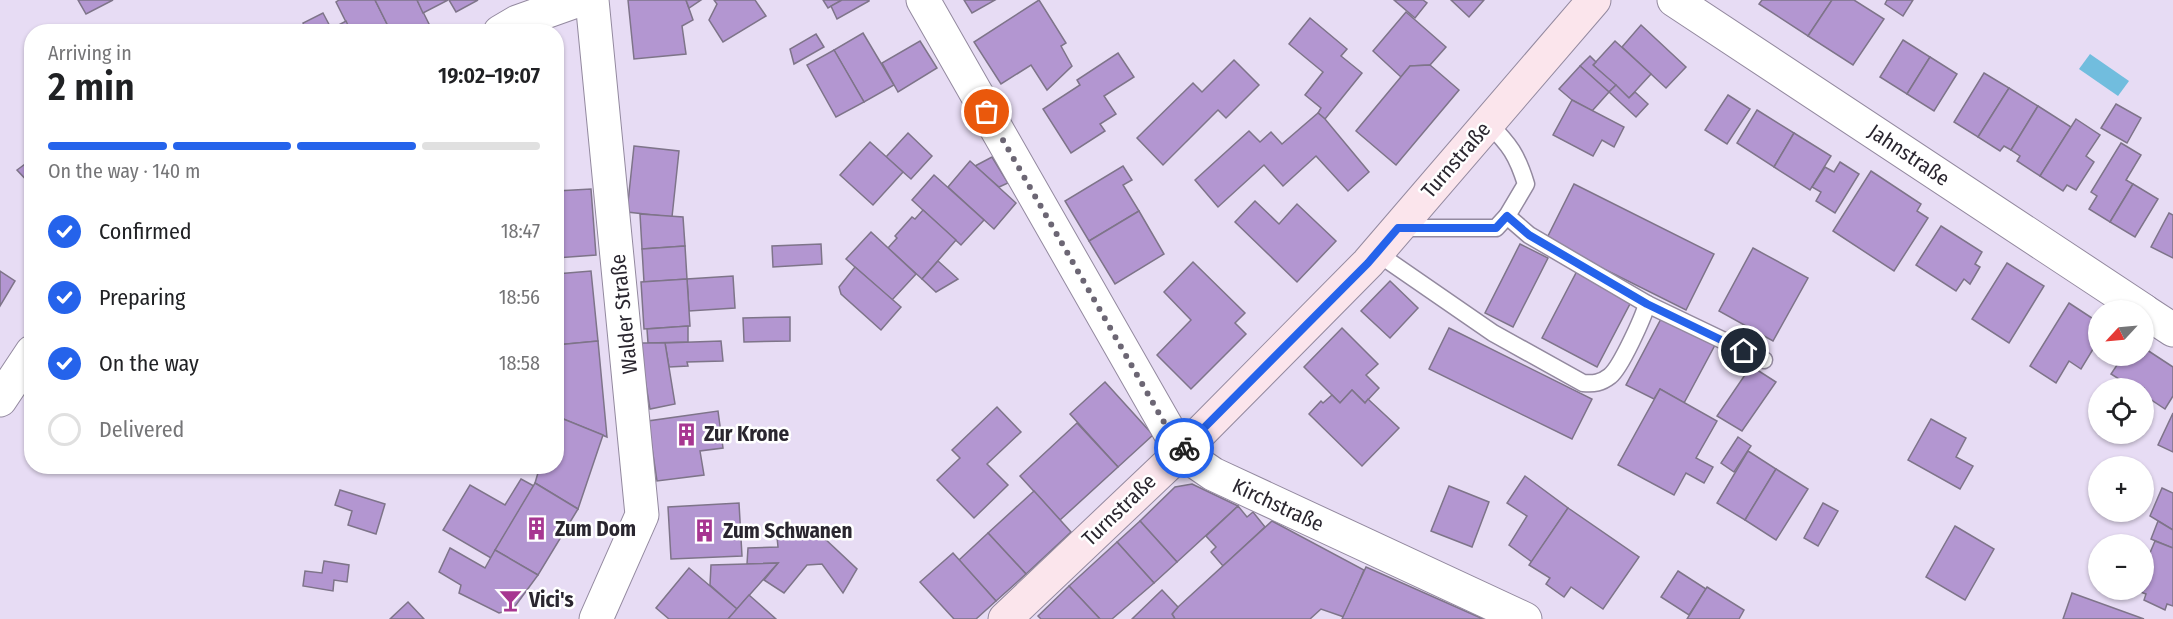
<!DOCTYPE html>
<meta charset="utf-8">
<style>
:root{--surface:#fff;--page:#f6f6f6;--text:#202124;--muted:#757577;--line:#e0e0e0;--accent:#2563eb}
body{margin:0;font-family:"Fira Sans Condensed",sans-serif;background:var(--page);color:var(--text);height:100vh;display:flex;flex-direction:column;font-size:22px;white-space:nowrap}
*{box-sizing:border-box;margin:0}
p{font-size:20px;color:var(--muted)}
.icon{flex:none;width:33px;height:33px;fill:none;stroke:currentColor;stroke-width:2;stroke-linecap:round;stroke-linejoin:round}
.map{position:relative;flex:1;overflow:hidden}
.drawer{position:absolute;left:24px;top:24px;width:540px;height:450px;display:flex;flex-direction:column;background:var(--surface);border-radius:24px;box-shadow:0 2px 4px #0004}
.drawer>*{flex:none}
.needle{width:39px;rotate:244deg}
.fabs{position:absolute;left:2088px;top:300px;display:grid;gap:12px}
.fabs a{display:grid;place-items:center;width:66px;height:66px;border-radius:50%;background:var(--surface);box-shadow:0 2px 4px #0004;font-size:30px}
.pin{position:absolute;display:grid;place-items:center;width:51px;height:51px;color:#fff;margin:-26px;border:3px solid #fff;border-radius:50%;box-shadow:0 2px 6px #0007}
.courier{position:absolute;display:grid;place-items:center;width:60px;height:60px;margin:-30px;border:4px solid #2563eb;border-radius:50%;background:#fff;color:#222;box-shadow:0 2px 8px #0007}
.head em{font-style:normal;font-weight:600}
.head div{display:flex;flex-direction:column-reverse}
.head{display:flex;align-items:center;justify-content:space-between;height:102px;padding:0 24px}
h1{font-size:39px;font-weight:600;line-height:45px}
.bar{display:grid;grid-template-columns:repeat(4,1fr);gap:9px 6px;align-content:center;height:72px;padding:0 24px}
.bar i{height:8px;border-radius:4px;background:var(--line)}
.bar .current{background:var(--accent)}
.bar p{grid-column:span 4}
ol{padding:0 24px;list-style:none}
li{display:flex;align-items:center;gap:18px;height:66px}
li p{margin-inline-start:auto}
li .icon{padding:6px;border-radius:50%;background:var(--accent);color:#fff;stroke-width:4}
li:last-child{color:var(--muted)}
li i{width:33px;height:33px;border:3px solid var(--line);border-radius:50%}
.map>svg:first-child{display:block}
.water{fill:#71bdde}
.building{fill:#b396d1;stroke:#7e7489;stroke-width:1.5}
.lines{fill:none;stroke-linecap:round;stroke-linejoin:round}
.lane-casing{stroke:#93899f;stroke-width:19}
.street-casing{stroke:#93899f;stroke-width:35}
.secondary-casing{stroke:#93899f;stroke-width:35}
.lane{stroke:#fff;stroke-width:16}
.street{stroke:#fff;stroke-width:33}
.secondary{stroke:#fbe5ec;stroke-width:33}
.done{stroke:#6c6674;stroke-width:6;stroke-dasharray:0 10.8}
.route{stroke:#2563eb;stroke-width:8}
.labels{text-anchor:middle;stroke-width:5;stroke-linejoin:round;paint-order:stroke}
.street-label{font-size:21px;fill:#2a262f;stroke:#fff}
.poi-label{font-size:21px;font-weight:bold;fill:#2a262f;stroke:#fff;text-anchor:start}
</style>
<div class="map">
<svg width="2173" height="619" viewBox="0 0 2173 619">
<rect width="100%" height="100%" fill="#e7dcf4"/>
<path class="water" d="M2090,54l39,27 -11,15 -39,-27z"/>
<g class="building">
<path d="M78,0h35l-27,14z"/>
<path d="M339,0h36l16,32h-40l-15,-30z"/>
<path d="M375,0h42l13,26 -11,6h-28z"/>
<path d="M417,0h31l-25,13z"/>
<path d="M449,0h29l-22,12z"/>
<path d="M628,0h58l7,20 -11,6 4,28 -52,5z"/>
<path d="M686,0h15l-12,8z"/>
<path d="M714,0h41l11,16 -43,26 -14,-22 8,-16z"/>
<path d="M823,0h19l-14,8z"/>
<path d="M842,0h27v1l-32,18 -6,-13z"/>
<path d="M964,0h31l-23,13z"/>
<path d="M1039,0l27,43 -5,3 11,20 -25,24 -16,-25 -30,19 -27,-42z"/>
<path d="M1394,0h29l4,3 -12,15z"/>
<path d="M1451,0h33l-15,17z"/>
<path d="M1762,0h70l-24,36 -49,-32z"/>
<path d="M1832,0h22l30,19 -31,46 -45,-29z"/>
<path d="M1887,0h26l-10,16 -18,-12z"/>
<path d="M1406,12l40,35 -16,18 -20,1 -9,11 -28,-26z"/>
<path d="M323,13l10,19h-26l-4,-9z"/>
<path d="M1310,18l37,31 -6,7 21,17 -37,46 -7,-6 3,-5 -16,-13 18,-23 -34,-28z"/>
<path d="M346,21l5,11h-18l-2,-3z"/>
<path d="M1641,25l45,42 -20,21 -44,-41z"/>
<path d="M294,26l4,6h-15z"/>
<path d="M863,33l31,52 -30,17 -30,-52z"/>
<path d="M816,34l8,13 -30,17 -4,-15z"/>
<path d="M1903,40l27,17 -23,37 -27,-17z"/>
<path d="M920,41l17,27 -39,24 -16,-29z"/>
<path d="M1615,41l36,33 -22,24 -36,-33z"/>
<path d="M834,50l30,52 -28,15 -29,-52z"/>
<path d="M1118,53l16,24 -30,19 12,18 -16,10 5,7 -34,22 -28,-44 37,-24 -3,-5z"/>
<path d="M1590,56l6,6 -3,3 23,20 -7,7 -29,-26z"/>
<path d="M1930,57l27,17 -23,37 -27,-17z"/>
<path d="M1234,60l25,25 -33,33 -8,-8 -55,55 -26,-27 56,-55 9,9z"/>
<path d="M1430,65l29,25 -63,75 -40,-34 54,-65z"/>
<path d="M1580,66l29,26 -17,19 -20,-11 -13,-11z"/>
<path d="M1984,73l25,15 -31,49 -24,-15z"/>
<path d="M1616,85l13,13 6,-6 13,12 -12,13 -27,-25z"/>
<path d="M2009,88l29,18 -27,44 -7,-4 -4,5 -22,-14z"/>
<path d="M1728,95l22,14 -23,35 -22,-14z"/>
<path d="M1572,100l52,27 -10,20 -12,-7 -9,16 -40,-21z"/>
<path d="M2116,104l25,14 -14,25 -26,-15z"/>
<path d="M2038,106l33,21 -31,49 -23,-15 3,-5 -9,-6z"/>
<path d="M1757,110l37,23 -20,34 -37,-24z"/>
<path d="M1318,113l7,6 44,53 -21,19 -32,-35 -33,30 -19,-21 -46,42 -23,-27 54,-49 11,11 11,-10 11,12z"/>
<path d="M2076,119l24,16 -14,21 8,6 -18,28 -9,-5 -4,6 -23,-15z"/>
<path d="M908,133l24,23 -21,23 -25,-22z"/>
<path d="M1794,133l37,23 -21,34 -36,-23z"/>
<path d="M870,142l33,30 -30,33 -33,-30z"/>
<path d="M2121,143l20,12 -15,25 7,4 -23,38 -21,-13 8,-13 -6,-4z"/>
<path d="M634,146l45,5 -7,66 -45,-5z"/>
<path d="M992,157l16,26 -9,4 -24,-21z"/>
<path d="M32,159v27l-15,-16z"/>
<path d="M970,161l46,42 -22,26 -46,-42z"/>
<path d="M1840,162l19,12 -24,39 -19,-12 5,-9 -9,-5 13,-20 9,5z"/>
<path d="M1123,166l9,14 -9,5 16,26 -50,30 -24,-40z"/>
<path d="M1871,171l50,33 -4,7 11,7 -34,53 -61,-40z"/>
<path d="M934,175l50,45 -23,25 -49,-45z"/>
<path d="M1574,184l140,70 -28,56 -140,-70z"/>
<path d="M2133,184l25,15 -23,38 -25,-15z"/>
<path d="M591,189l5,66 -40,3v-67z"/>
<path d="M1255,201l24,23 18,-20 39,37 -39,41 -62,-60z"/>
<path d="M923,210l33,30 -34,39 -34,-31 9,-10 -2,-2 17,-19 3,2z"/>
<path d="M1139,211l25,43 -49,30 -26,-43z"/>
<path d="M2169,213l4,2v43l-22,-11z"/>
<path d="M640,214l43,3 2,29 -43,3z"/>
<path d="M1941,226l41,26 -7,12 5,3 -10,17 -6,-5 -8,12 -40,-26z"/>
<path d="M871,232l45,42 -24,26 -46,-41z"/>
<path d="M821,244l1,20 -49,3 -1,-21z"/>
<path d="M1520,244l28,14 -35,69 -28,-14z"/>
<path d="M685,246l2,33 -43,3 -2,-33z"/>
<path d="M1753,248l55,30 -35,63 -54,-30z"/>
<path d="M938,261l20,18 -22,13 -14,-13z"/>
<path d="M1193,262l52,51 -10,10 11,11 -55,55 -34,-34 34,-35 -27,-28z"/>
<path d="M2007,263l37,23 -35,57 -37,-24z"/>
<path d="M855,267l46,40 -20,23 -40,-36 -2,-7z"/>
<path d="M0,271l15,10 -15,25z"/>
<path d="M591,271l7,70 -42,4v-71z"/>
<path d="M1577,271l55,29 -35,67 -55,-29z"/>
<path d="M733,276l2,32 -46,3 -2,-32z"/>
<path d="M687,279l3,47 -46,3 -3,-47z"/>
<path d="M1390,281l28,27 -28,30 -29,-27z"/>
<path d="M2069,303l29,19v19l-17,28 -12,-8 -13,22 -26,-17z"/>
<path d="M790,317v24l-46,1 -1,-24z"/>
<path d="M1662,317l53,28 -31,58 -24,-14 -6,10 -28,-14z"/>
<path d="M688,326v16l-40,1 -1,-14z"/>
<path d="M1342,328l36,36 -12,11 13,13 -14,15 -13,-13 -12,13 -36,-36z"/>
<path d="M1449,328l143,71 -20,40 -143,-70z"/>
<path d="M598,341l9,96 -51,-21v-71z"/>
<path d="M721,341l2,20 -36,1 1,4 -19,1 -4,-24z"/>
<path d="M639,343h26l10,61 -25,5z"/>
<path d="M2144,348l29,19v29l-8,13 -21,-14v-7h-11l-22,-14 12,-18h21z"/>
<path d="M1751,366l25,16 -34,49 -25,-15z"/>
<path d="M1105,382l48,53 -35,32 -48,-53z"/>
<path d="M1660,389l57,32 -21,37 17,9 -9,16 -18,-10 -12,22 -56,-30z"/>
<path d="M1352,390l13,13 3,-4 31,29 -37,38 -53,-52 12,-13 2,2 9,-8 8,8z"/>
<path d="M997,407l24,25 -34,32 21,21 -34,33 -37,-38 23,-22 -8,-8z"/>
<path d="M718,411l5,37 -23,3 4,24 -47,6 -9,-60z"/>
<path d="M2173,413v39l-15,-7z"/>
<path d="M556,416l47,19 -25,74 -43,-26 5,-17h16z"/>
<path d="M1931,419l35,19 -10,19 17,9 -13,23 -52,-29z"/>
<path d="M1077,423l41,44 -58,53 -40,-44z"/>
<path d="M1738,437l13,9 -17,26 -13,-9z"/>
<path d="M1748,451l28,18 -31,51 -28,-17z"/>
<path d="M1776,469l32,20 -32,51 -31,-20z"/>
<path d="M1525,476l43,32 -36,54 -23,-17 18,-29 -20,-13z"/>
<path d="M521,479l13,7 -43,72 -48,-28 27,-45 35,20z"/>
<path d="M535,483l43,26 -40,66 -43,-25z"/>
<path d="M1192,484l46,22 -61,56 -37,-41 35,-34z"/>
<path d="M1449,486l40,16 -17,45 -41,-16z"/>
<path d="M2162,488l11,5v37l-23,-14z"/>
<path d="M340,490l45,14 -9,30 -28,-9 4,-14 -17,-6z"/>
<path d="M1034,491l37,41 -45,42 -38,-41z"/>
<path d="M739,503l3,53 -71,3 -3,-52z"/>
<path d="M1823,503l15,8 -20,35 -14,-8z"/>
<path d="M1238,506l9,11 6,-5 12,15 -42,39 -12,-14 5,-5 -10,-11z"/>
<path d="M1568,508l71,49 -36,52 -32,-22 -7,10 -18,-13 4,-6 -21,-13z"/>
<path d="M1140,521l37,41 -23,21 -37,-41z"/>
<path d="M1272,521l92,49 -20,47 -23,-8 -11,10h-135l-3,-5 6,-7z"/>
<path d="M2158,521l15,9v18l-22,-9z"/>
<path d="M1955,526l39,23 -29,51 -39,-23z"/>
<path d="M988,533l38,41 -30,27 -37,-41z"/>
<path d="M777,537h46l34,32 -14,24 -21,-29 -15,1 -23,28 -20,-13 14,-17 -31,1 1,-16 30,-1z"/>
<path d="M2155,541l18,7v58l-6,-2 -2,6 -21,-10 2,-6 -11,-4h9v-23z"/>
<path d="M1117,542l37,41 -42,36h-12l-31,-33z"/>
<path d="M450,548l35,20 10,-18 43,25 -25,34 -14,4 -40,-20 2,-8 -22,-13z"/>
<path d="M953,553l43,48 -20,18h-22l-34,-37z"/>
<path d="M324,561l25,4 -2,17 -13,-2 -1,11 -30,-5 2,-15 17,2z"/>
<path d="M778,563l-41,46 -27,-24 1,-20z"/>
<path d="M1366,567l117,52h-141z"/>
<path d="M689,568l48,41 -9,10h-59l-13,-11z"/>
<path d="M1678,571l28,18 -17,26 -28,-18z"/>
<path d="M1069,586l31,33h-59l-3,-3z"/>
<path d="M1707,587l37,23 -5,9h-52z"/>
<path d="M1162,590l16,17 -6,7 3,5h-43z"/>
<path d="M2072,593l72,26h-81z"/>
<path d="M749,595l27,24h-48z"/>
<path d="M408,602l16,17h-34z"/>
</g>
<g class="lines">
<defs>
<g id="lane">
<path d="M1488,123c22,22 29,32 38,61l-19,32"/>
<path d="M1377,253l116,80 90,50c11,1 18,0 27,-7 11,-9 33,-58 37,-72l-118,-69 -22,-19 -11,12h-97"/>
<path d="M1647,304l117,56"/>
</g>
<g id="street">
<path d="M592,0l50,515 -46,104"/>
<path d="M923,0l258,452 32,22 312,145"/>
<path d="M1674,0l469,310"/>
<path d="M500,32l17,-10 62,-22"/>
<path d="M2144,311l29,19"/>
<path d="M0,400l32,-48"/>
</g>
<path id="secondary" d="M1005,619l176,-167 187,-189 226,-263"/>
</defs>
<use href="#lane" class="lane-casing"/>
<use href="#street" class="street-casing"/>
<use href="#secondary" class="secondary-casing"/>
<use href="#lane" class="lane"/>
<use href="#street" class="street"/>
<use href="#secondary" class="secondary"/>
</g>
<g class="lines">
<path class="done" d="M987,112l194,340 3,-4"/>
<path class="route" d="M1184,448l184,-185 30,-35h98l11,-12 22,19 118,69 97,47"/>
</g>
<defs>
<symbol id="building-bare" viewBox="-9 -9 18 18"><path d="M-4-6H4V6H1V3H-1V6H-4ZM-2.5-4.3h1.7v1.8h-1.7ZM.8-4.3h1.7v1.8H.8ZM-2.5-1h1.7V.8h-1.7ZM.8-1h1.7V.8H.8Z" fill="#a73691" stroke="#fff" stroke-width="2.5" paint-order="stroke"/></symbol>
<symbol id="bar-bare" viewBox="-9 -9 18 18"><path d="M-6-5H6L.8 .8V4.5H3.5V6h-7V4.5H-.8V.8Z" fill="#a73691" stroke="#fff" stroke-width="2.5" paint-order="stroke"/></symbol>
</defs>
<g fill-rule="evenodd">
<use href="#building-bare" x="670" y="418" width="33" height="33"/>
<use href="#building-bare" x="520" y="512" width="33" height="33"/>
<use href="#building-bare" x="688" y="514" width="33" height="33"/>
<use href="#bar-bare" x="494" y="584" width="33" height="33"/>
</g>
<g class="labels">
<g class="street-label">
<text transform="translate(1909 155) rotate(34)" y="7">Jahnstraße</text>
<text transform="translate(1456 160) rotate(-49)" y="7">Turnstraße</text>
<text transform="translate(624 314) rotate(-96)" y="7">Walder Straße</text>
<text transform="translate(1278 505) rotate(25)" y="7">Kirchstraße</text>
<text transform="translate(1119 510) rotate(-44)" y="7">Turnstraße</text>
</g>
<g class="poi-label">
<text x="704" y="441">Zur Krone</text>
<text x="555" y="536">Zum Dom</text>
<text x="723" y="538">Zum Schwanen</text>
<text x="529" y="607">Vici's</text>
</g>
</g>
</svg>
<div class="fabs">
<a><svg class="needle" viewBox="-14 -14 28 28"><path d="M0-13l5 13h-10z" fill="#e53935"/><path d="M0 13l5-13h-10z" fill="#757577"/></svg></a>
<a><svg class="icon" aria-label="locate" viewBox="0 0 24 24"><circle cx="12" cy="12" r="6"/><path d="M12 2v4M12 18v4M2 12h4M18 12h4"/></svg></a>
<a>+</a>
<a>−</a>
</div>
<div class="pin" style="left:987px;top:112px;background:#ea580c"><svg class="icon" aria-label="bag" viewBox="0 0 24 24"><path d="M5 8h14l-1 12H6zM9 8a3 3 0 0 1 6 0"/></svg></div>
<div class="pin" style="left:1744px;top:351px;background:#1f2937"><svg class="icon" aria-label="home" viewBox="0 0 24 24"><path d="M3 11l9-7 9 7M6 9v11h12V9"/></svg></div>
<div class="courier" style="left:1184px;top:448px"><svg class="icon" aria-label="bike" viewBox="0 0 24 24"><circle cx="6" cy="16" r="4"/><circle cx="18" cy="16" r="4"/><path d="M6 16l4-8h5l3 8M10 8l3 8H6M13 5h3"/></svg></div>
<section class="drawer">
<div class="head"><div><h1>2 min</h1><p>Arriving in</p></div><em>19:02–19:07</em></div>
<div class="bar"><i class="current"></i><i class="current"></i><i class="current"></i><i></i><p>On the way · 140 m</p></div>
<ol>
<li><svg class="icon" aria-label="check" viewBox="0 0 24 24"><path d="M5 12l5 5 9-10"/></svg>Confirmed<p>18:47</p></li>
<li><svg class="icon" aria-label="check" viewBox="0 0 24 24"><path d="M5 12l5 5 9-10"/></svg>Preparing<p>18:56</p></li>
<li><svg class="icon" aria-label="check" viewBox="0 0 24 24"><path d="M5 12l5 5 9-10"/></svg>On the way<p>18:58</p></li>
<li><i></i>Delivered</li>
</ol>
</section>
</div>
